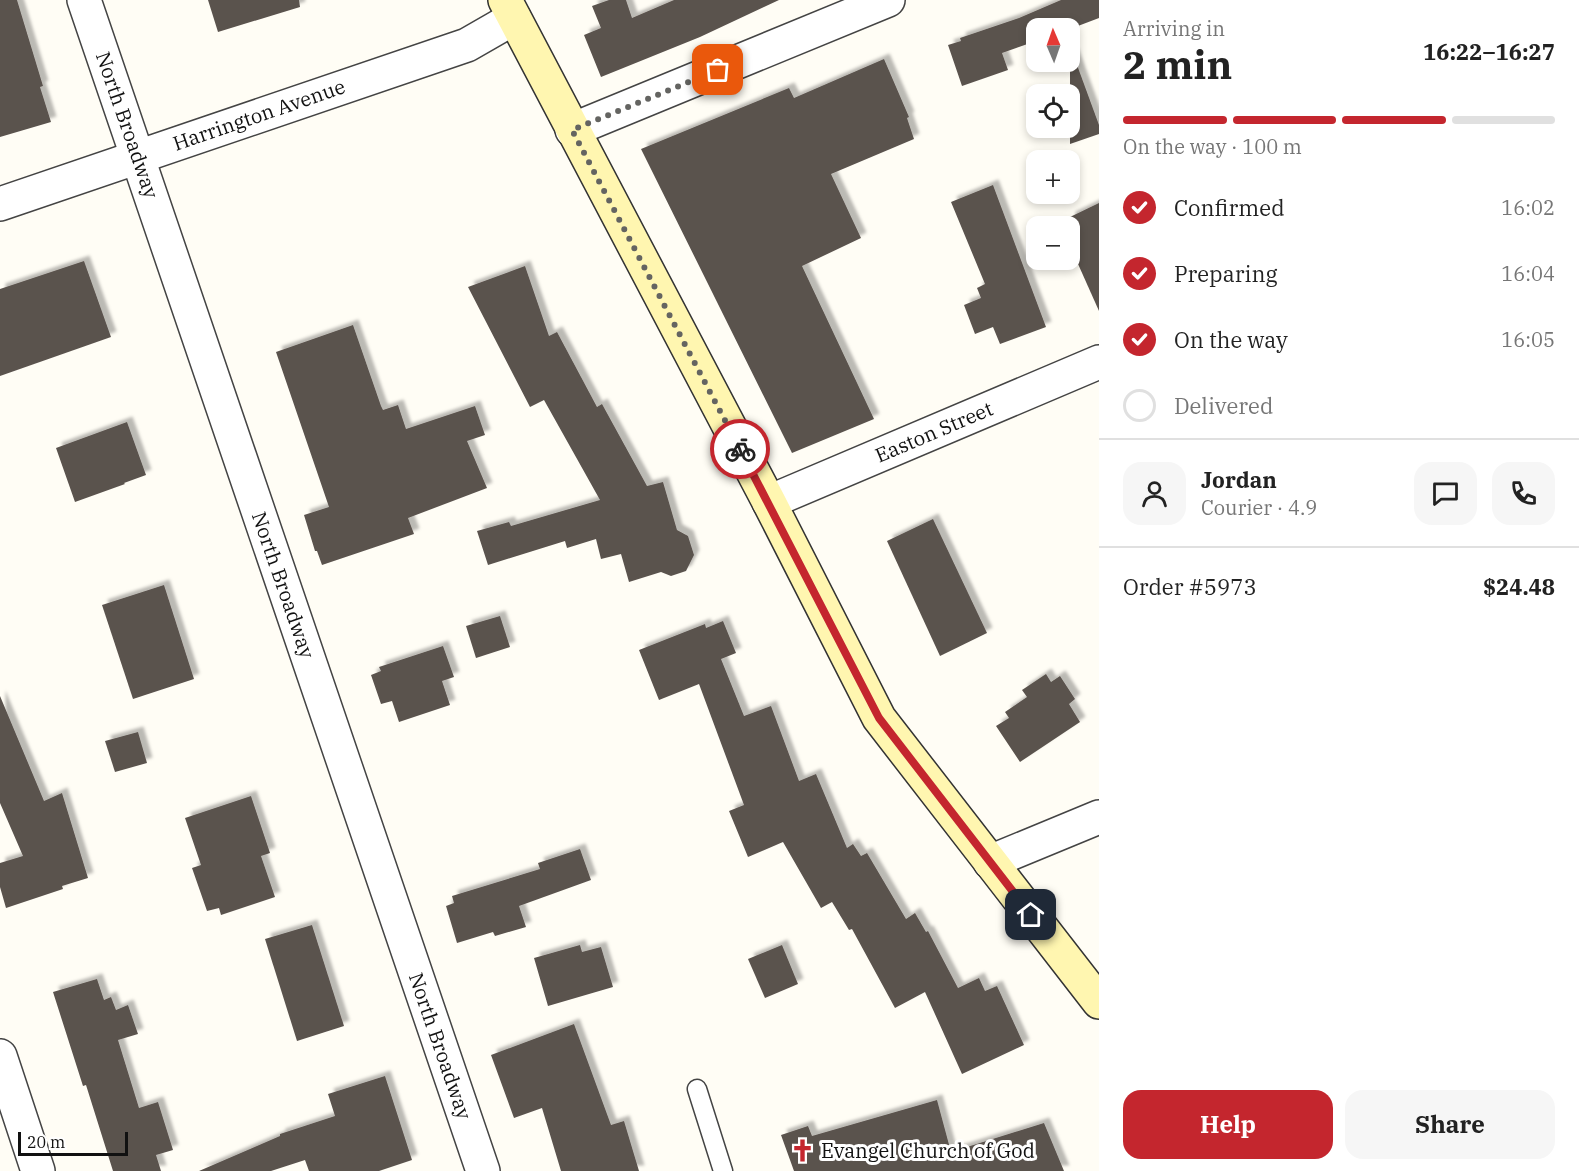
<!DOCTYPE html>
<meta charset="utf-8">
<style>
:root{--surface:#fff;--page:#f6f6f6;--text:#222;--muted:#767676;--line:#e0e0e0;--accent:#c4262e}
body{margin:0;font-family:"IBM Plex Serif",serif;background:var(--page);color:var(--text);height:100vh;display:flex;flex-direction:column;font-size:22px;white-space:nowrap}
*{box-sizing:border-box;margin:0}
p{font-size:20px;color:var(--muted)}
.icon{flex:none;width:33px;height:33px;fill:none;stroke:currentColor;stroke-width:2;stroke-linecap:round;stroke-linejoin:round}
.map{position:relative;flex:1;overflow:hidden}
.drawer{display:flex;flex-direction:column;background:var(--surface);width:480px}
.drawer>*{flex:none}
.needle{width:39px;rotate:358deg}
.fabs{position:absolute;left:1026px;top:18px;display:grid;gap:12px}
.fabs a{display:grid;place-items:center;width:54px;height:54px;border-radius:12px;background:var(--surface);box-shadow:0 3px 9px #0003;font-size:30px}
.scale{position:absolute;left:18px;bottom:15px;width:110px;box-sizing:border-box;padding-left:6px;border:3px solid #111;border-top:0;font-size:16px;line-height:21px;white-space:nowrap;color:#111;-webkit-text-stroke:4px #fff;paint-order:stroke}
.pin{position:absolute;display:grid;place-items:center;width:51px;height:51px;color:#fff;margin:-26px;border-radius:12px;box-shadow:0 3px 9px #0006}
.courier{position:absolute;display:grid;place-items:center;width:60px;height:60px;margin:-30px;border:4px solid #c4262e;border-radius:50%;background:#fff;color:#222;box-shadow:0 2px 8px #0007}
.overview em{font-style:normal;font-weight:800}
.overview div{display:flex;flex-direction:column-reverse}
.overview{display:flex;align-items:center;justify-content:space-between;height:102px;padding:0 24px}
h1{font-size:39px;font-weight:800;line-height:45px}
.bar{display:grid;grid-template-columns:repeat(4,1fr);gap:9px 6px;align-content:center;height:72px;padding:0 24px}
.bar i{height:8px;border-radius:4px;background:var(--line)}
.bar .selected{background:var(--accent)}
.bar p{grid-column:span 4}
.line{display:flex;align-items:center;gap:15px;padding:0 24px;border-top:2px solid var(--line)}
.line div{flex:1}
.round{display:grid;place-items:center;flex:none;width:63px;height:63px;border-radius:18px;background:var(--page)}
ol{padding:0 24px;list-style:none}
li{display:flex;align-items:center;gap:18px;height:66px}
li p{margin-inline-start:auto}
li .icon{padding:6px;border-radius:50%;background:var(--accent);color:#fff;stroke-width:4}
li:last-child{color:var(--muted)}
li i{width:33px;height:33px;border:3px solid var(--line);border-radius:50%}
.button{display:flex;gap:12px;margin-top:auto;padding:12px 24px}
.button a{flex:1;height:69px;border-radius:18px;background:var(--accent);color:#fff;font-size:24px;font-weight:800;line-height:69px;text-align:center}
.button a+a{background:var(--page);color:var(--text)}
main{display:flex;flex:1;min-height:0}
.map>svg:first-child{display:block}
.building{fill:#5a524d;filter:url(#shadow)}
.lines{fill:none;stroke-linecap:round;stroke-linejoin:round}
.lane-casing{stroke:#444;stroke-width:21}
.street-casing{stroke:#444;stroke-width:36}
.secondary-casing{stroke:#333;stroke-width:36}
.lane{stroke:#fff;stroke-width:18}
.street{stroke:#fff;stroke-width:33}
.secondary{stroke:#fff6b0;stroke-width:33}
.done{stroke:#646461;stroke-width:6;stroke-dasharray:0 10.8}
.route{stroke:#c4262e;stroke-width:8}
.labels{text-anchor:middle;stroke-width:6;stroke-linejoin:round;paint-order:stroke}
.street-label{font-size:20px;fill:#111;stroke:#fff}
.poi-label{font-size:20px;fill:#111;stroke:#fff;text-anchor:start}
</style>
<main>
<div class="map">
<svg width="1099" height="1171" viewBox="0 0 1099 1171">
<defs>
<filter id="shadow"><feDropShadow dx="5.5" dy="-5.5" stdDeviation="1.5" flood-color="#0004"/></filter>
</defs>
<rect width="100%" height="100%" fill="#fffdf5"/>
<g class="building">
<path d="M0,0h17l26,86 -3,1 11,35 -51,15z"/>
<path d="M208,0h91l1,7 -82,25z"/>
<path d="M609,0h17l6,18 42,-18h105l-79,37 -99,40 -17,-42 17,-7 -9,-22z"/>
<path d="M1061,0h38v18l-29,11 -34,-1v13l-34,12 6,17 -46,16 -14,-41 13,-4 -1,-3 59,-20z"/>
<path d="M1070,54h3l26,71v9l-29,10z"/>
<path d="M884,59l25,58 -2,1 7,21 -83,35 30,64 -59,28 72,153 -82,34 -151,-304 148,-61 5,10z"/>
<path d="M993,185l53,142 -46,17 -7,-17 -18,7 -11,-29 17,-7 -4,-10 8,-4 -34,-82z"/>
<path d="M1099,203v108l-29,-65v-29z"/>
<path d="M84,261l27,76 -111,39v-87z"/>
<path d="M525,266l24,70 8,-4 40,75 5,-3 45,82 16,-4 14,48 11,6 6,19 -8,16 -15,5 -10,-4 -32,10 -8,-28 -20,5 -5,-20 -29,9 -2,-7 -77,24 -11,-34 32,-9 2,4 89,-26 -56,-100 -14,7 -62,-120z"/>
<path d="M353,325l28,81 2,4 15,-5 8,24 69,-23 10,29 -18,6 20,47 -79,30 6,16 -92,31 -5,-14h-2l-11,-36 25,-8 -53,-155z"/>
<path d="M127,422l19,53 -22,8 1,1 -50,18 -19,-54z"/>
<path d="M933,519l54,114 -47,23 -53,-115z"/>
<path d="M164,585l30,94 -61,20 -31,-94z"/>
<path d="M500,616l10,31 -34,11 -10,-32z"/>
<path d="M723,621l13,32 -15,6 23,57 27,-10 28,75 17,-7 31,74 6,-4 8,12 6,-3 39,66 9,-6 11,19 2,-1 30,57 21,-10 6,13 12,-5 27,59 -62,29 -37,-82 -30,16 -43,-79 -3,1 -17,-28 -11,6 -38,-66 -35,15 -19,-46 15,-6 -45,-121 -40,16 -20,-50 66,-26 1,4z"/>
<path d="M443,646l11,31 -12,4 8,24 -51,17 -7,-21 -11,3 -10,-29 10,-4 -2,-4z"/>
<path d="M1046,674l5,8 9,-6 15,23 -6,5 11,18 -60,40 -24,-36 13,-8 -4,-6 22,-15 -5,-7z"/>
<path d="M0,696l44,105 18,-8 26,85 -26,8 1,3 -57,19 -6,-21v-24l23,-7 -23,-53z"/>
<path d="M138,732l9,31 -32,9 -10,-31z"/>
<path d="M251,796l19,57 -9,3 14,41 -54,18 -2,-7 -12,3 -15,-43 9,-3 -16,-47z"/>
<path d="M580,849l11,31 -72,26 7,21 -31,9 -2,-4 -36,11 -11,-37 8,-3 -2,-7 88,-27 -2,-6z"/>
<path d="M312,925l32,101 -47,15 -32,-102z"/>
<path d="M580,945l2,7 19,-5 12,40 -65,19 -14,-48z"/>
<path d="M782,945l16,39 -33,14 -17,-39z"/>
<path d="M97,979l7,21 7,-3 5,13 12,-5 10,29 -20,6 21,68 19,-6 15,48 -17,5 5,16h-48l-27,-86 -3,1 -30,-94z"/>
<path d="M574,1024l37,101 13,-4 15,50h-78l-19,-63 -28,10 -23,-63z"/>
<path d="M385,1076l27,84 -33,11h-70l-4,-11 -34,11h-72l81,-35v-2l55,-18 -7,-22z"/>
<path d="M937,1100l14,52 93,-29 20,48h-270l-13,-36 27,-9 4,10z"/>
</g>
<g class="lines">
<defs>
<path id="lane" d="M697,1089l26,82"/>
<g id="street">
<path d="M84,0l399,1171"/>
<path d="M572,130l316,-130"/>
<path d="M0,204l467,-159 47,-27"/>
<path d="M769,502l330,-140"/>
<path d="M990,862l109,-45"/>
<path d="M0,1056l38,115"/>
</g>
<path id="secondary" d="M505,0l264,502 110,216 220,284"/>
</defs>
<use href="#lane" class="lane-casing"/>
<use href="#street" class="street-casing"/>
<use href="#secondary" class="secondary-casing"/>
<use href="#lane" class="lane"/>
<use href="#street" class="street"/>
<use href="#secondary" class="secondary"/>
</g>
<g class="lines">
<path class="done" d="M718,70l-146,60 168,319"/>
<path class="route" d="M740,449l139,269 152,197"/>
</g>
<defs>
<symbol id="church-bare" viewBox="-9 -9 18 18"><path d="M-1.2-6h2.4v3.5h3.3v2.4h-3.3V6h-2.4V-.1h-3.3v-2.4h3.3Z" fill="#c4262e" stroke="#fff" stroke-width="2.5" paint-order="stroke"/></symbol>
</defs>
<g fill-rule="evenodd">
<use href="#church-bare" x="786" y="1134" width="33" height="33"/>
</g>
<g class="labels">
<g class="street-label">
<text transform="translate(259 115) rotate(-19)" y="7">Harrington Avenue</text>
<text transform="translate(127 125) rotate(71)" y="7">North Broadway</text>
<text transform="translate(934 432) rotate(-23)" y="7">Easton Street</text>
<text transform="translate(283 585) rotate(71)" y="7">North Broadway</text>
<text transform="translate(440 1046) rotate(71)" y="7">North Broadway</text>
</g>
<g class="poi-label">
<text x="821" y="1158">Evangel Church of God</text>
</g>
</g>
</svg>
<div class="fabs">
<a><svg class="needle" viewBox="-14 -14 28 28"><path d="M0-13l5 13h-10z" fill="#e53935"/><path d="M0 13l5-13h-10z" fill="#767676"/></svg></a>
<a><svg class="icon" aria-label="locate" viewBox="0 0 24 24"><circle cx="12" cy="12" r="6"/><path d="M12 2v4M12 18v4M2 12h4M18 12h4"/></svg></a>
<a>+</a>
<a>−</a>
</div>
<div class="scale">20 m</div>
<div class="pin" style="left:718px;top:70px;background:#ea580c"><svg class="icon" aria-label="bag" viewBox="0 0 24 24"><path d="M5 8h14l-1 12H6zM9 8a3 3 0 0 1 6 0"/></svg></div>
<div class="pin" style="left:1031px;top:915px;background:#1f2937"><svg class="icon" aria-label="home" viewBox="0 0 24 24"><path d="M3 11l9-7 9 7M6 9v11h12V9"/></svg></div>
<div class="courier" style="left:740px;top:449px"><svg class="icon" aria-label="bike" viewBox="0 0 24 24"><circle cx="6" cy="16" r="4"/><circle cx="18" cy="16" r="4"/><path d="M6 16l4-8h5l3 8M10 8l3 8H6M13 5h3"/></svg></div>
</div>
<section class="drawer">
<div class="overview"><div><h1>2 min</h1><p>Arriving in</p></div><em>16:22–16:27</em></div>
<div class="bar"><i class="selected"></i><i class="selected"></i><i class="selected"></i><i></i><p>On the way · 100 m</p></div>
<ol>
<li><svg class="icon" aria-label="check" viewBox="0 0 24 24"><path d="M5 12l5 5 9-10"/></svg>Confirmed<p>16:02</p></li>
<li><svg class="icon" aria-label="check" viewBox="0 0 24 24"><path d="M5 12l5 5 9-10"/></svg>Preparing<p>16:04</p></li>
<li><svg class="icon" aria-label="check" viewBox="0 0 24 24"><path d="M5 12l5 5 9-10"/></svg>On the way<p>16:05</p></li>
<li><i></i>Delivered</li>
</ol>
<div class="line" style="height:108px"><a class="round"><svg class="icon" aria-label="person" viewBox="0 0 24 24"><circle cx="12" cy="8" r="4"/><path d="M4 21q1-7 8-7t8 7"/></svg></a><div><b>Jordan</b><p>Courier · 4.9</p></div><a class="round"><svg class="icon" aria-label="chat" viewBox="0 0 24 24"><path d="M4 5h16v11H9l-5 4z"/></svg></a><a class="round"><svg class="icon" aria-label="phone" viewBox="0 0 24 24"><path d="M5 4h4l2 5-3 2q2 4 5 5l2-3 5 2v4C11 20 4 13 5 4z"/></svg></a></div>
<div class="line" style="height:78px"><div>Order #5973</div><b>$24.48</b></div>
<div class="button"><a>Help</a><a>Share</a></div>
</section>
</main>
